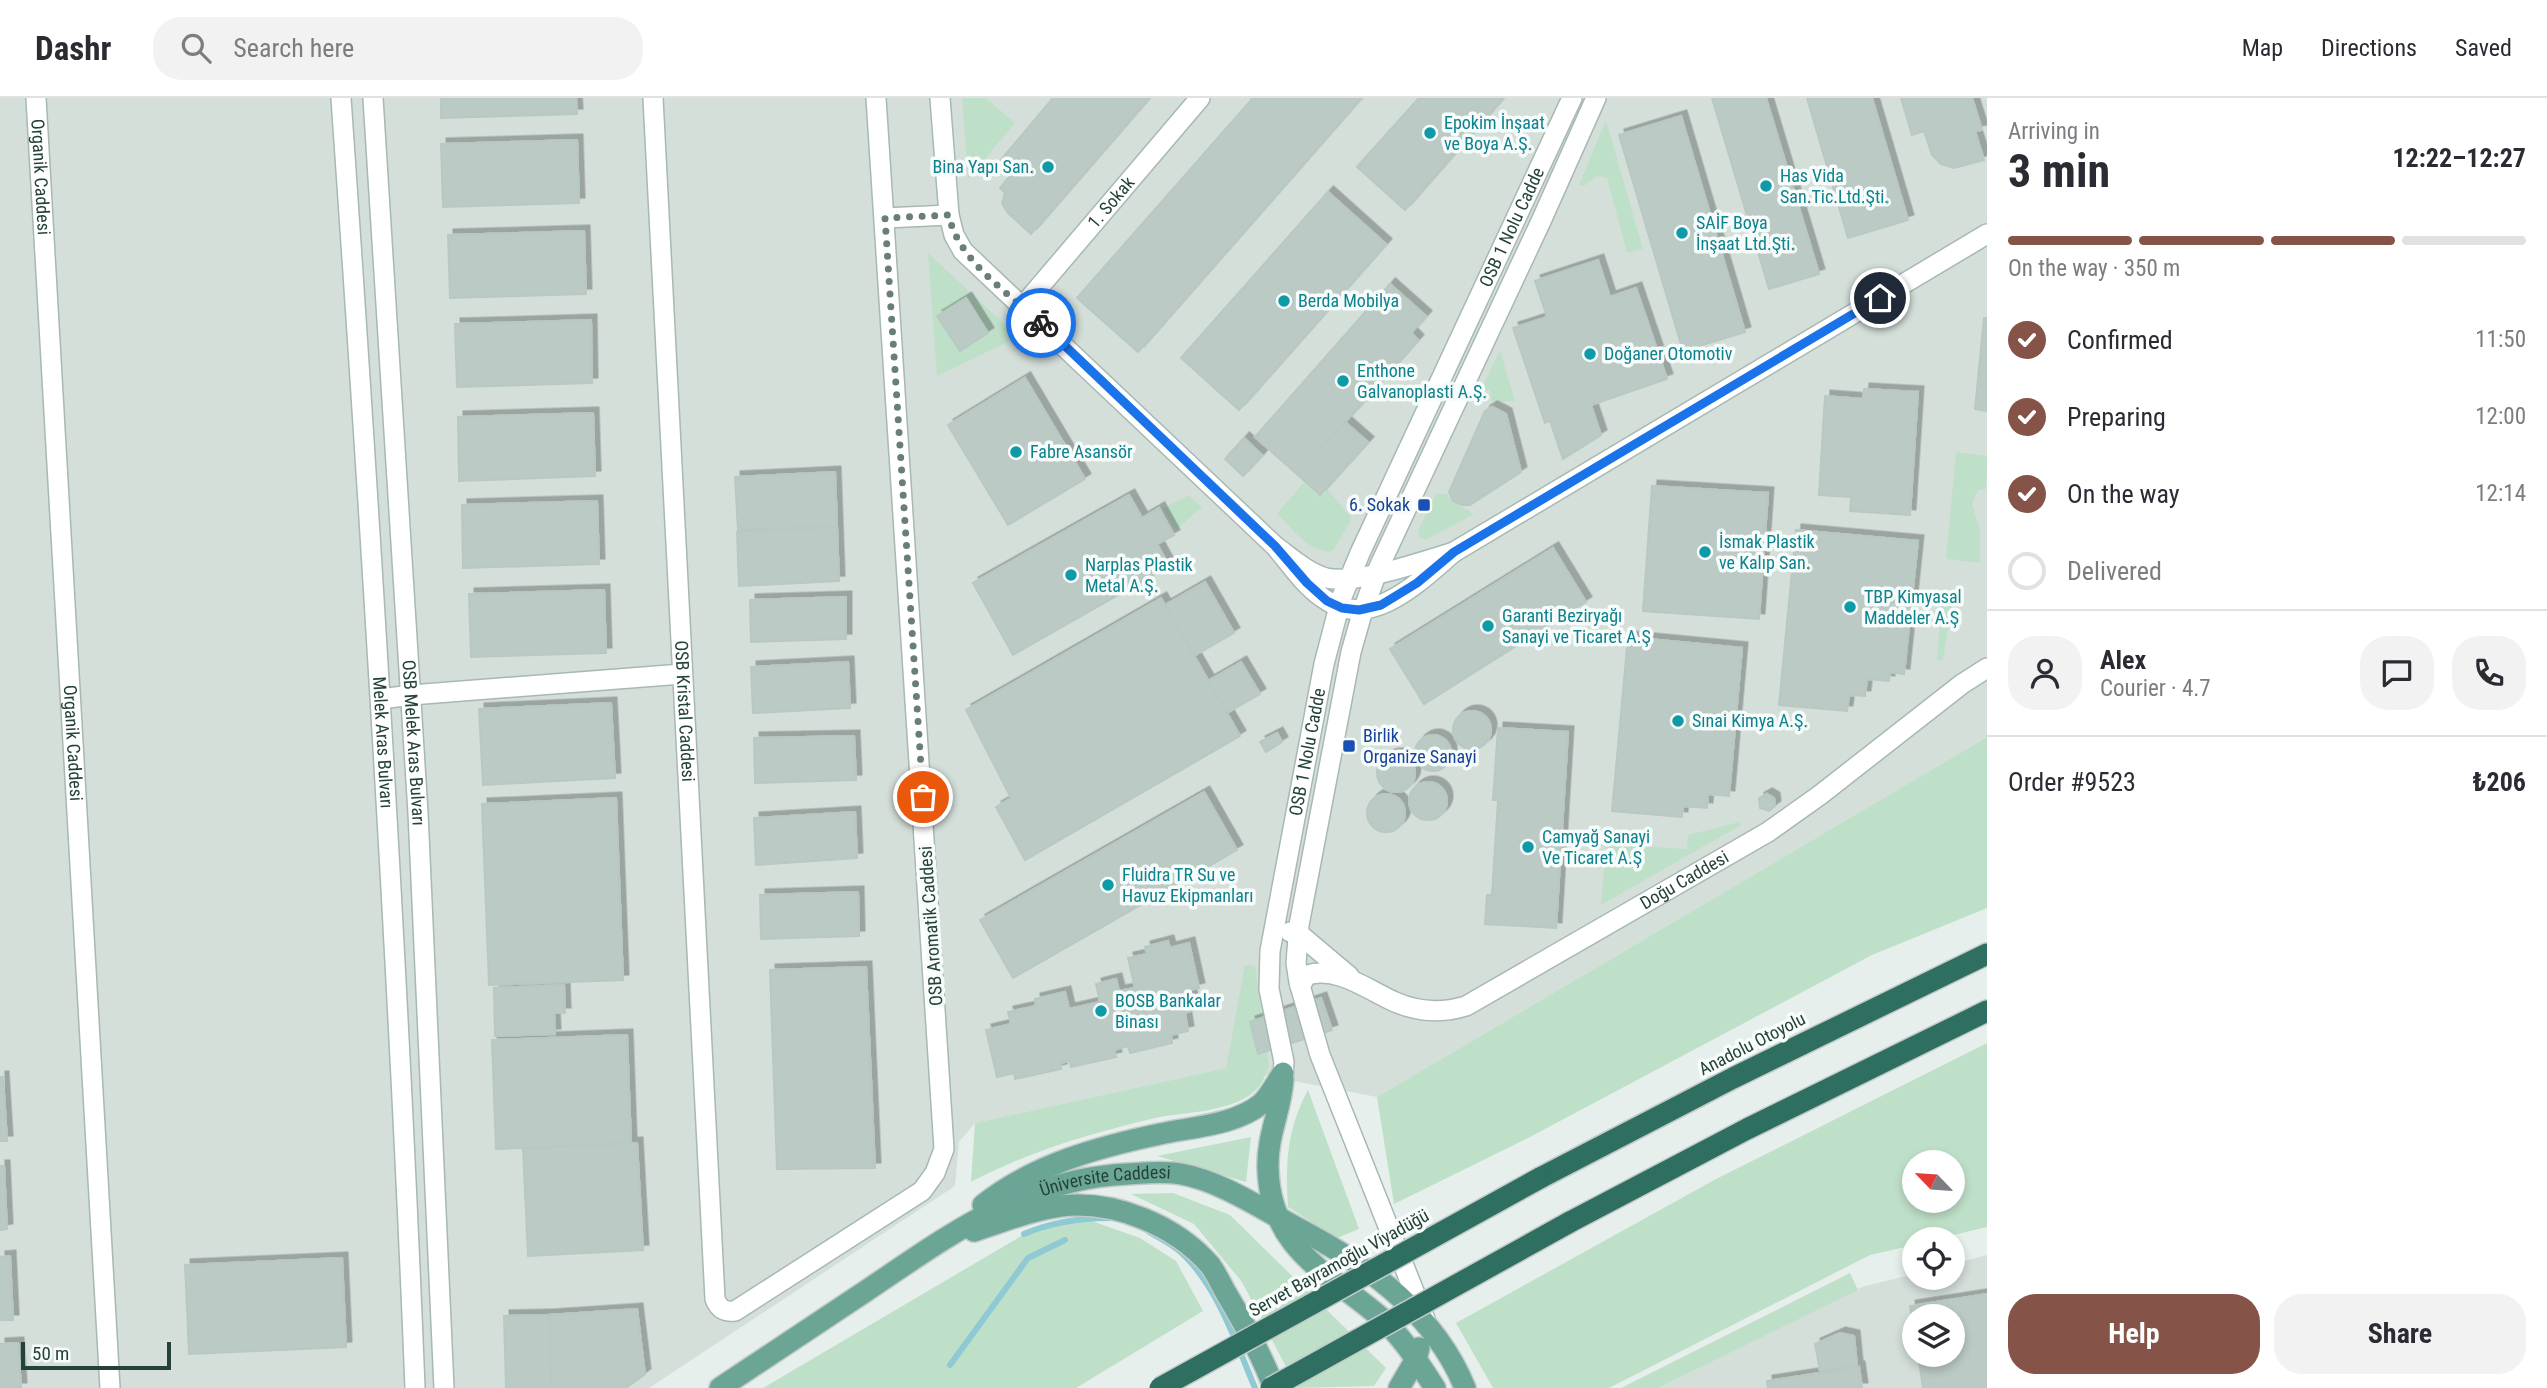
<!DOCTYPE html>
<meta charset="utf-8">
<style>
:root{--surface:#fff;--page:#f2f2f3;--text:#2b2b33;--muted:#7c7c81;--line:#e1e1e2;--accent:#855347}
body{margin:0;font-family:"Roboto Condensed",sans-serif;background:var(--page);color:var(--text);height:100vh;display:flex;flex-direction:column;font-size:26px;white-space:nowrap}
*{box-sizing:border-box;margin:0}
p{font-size:23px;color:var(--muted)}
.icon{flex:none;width:38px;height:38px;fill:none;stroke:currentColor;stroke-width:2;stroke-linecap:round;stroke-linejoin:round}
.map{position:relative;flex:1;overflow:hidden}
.sheet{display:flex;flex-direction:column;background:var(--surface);width:560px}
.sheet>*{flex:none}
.needle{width:46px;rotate:295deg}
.buttons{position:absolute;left:1902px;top:1052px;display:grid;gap:14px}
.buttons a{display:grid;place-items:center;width:63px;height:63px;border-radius:50%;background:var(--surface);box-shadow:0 4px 10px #0003;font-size:35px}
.scale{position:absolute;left:21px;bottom:18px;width:150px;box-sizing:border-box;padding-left:7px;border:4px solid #24423a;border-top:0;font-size:19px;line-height:24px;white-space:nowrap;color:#24423a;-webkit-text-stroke:5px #f7fbf9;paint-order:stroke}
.pin{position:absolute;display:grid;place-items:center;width:60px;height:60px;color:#fff;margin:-30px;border:4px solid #fff;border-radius:50%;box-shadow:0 2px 7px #0007}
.courier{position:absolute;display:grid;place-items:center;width:70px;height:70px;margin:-35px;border:5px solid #1a73e8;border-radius:50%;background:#fff;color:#222;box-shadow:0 2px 9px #0007}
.head em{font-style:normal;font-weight:700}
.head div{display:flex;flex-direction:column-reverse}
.head{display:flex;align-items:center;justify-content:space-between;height:119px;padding:0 21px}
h1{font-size:46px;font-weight:700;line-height:52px}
.bar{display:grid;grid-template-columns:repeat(4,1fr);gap:10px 7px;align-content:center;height:84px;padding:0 21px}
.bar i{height:9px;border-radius:5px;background:var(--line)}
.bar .active{background:var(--accent)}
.bar p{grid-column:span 4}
.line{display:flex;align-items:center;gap:18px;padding:0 21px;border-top:2px solid var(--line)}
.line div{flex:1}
.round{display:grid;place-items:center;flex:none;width:74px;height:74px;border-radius:28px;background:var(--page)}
ol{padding:0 21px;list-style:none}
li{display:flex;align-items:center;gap:21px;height:77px}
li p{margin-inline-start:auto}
li .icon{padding:7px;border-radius:50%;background:var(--accent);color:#fff;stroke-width:4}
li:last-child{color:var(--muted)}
li i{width:38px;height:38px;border:4px solid var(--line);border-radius:50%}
.action{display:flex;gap:14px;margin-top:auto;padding:14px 21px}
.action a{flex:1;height:80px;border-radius:28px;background:var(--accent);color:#fff;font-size:28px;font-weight:700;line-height:80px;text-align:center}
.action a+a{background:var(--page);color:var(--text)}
header{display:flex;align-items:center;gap:42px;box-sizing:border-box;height:98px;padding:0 35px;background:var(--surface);border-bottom:2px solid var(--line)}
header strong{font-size:33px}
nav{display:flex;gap:38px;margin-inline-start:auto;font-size:24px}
.search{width:490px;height:63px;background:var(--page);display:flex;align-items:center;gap:18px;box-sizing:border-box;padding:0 24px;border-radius:28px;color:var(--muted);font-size:26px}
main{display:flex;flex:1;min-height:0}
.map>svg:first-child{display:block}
.built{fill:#d4dfda;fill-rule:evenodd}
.green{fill:#bfe0c8;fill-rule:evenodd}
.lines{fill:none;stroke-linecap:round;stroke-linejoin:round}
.stream{stroke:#8ec9d4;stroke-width:6}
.building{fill:#bbcac4;stroke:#b8c9c2;stroke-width:2;filter:url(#shadow)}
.minor-casing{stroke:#a8b8b2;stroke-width:22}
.major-casing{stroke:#c2cac8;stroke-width:24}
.highway-casing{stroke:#c2cac8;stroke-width:24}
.minor{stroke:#fff;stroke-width:19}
.major{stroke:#6aa596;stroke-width:21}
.highway{stroke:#2f6f62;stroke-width:21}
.highway-bridge-casing{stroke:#c2cac8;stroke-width:24;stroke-linecap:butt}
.highway-bridge{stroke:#2f6f62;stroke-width:21}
.done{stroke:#687f78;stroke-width:7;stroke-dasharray:0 12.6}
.route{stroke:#1a73e8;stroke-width:9}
.culture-dot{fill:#0f9aa8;stroke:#f7fbf9;stroke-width:2.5}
.transit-dot{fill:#1a4fb4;stroke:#f7fbf9;stroke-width:2.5}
.labels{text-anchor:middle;stroke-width:7;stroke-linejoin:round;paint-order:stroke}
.culture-label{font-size:18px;fill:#0d838f;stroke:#f7fbf9;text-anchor:start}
.street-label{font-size:18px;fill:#24423a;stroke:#f7fbf9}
.transit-label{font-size:18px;fill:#164399;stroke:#f7fbf9;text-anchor:end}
</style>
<header>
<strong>Dashr</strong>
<div class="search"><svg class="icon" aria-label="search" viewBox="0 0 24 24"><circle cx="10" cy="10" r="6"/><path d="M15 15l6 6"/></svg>Search here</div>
<nav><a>Map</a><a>Directions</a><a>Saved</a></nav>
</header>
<main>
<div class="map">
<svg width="1987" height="1290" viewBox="0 0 1987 1290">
<defs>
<filter id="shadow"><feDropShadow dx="5.5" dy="-5.5" stdDeviation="0" flood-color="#0004"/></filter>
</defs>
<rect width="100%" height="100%" fill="#e6efeb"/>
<g class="built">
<path d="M0,0h1987v639l-610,360 -151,-29 -251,55 -16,19 -4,44 -306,202h-649z"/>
<path d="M1987,1157v133h-329l204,-101 52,-13v4h39v-14zM1914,1218h39v38h-39z"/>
</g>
<g class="green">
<path d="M962,0h24l29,25 -47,56z"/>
<path d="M1606,22l37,129 -16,4 -20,-75 -10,-2 -13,10 -5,-1z"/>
<path d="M928,155l90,84 -81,39z"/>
<path d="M1500,252l15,51 -23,1 -2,-12h-9z"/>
<path d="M1956,354l31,4 -1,33 -8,1 -6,14 8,26v33l-34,-4z"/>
<path d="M1304,384l16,15 7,-8 25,29 -19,33c-22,4 -41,-23 -56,-37z"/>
<path d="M1436,396h11c6,12 18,11 26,21l-48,25 -6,-4 -1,-5z"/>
<path d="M1188,397l14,12 -26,23 -13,-21z"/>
<path d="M1943,493l11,1 -11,68h-6z"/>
<path d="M1987,639v171l-115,47 -342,182 -136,67 -17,-107z"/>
<path d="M1739,724l2,3 -140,80 5,-61 81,5 1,-14z"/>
<path d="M1245,867l10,1 14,99c-4,14 -10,26 -24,33 -27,15 -61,14 -90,20 -67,16 -122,32 -184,64l4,-59 251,-55z"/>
<path d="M1987,945v184l-50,12h-23v6l-44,10 -261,133h-116l-37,-65 260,-144zM1914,1064h39v38h-39z"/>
<path d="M1308,992l51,139 -22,9 -49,-31c-3,-42 -1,-79 20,-117z"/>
<path d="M1251,1039l-5,45 -89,-26z"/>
<path d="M1173,1095l57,22 156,153 -12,18 -77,2 -55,-106 -48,-58 -63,-30z"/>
<path d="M1086,1121l54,19 36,23 27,50 -127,77h-313l277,-163z"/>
<path d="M1850,1175l8,17 -200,98h-37z"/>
</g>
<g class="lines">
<g class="stream">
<path d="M1149,1134c9,5 20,11 28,17 39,32 59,94 78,139"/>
<path d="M1024,1136c28,-12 54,-16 85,-16"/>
<path d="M950,1267l78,-107 37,-18"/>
</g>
</g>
<g class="building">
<path d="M441,0h135l1,16 -136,4z"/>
<path d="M1053,0h96l-118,136 -23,-21 -6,-10 3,-10 -5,-5 13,-16 -13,-11z"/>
<path d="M1253,0h108l-223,254 -61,-54z"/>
<path d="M1419,0h84l-98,112 -48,-43z"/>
<path d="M1712,0h54l53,176 -50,15z"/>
<path d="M1807,0h65l36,122 -60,18z"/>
<path d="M1901,0h71l10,32 -7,1 9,29 -30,8 -13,-4 -9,-9 -8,-24 -12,4z"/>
<path d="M1681,18l64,216 -62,19 -64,-216z"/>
<path d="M577,42l2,63 -136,4 -2,-63z"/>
<path d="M1328,94l58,52 -147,166 -58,-52z"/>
<path d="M584,133l2,63 -136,4 -2,-63z"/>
<path d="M1598,162l12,37 26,-9 31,91 -76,26 10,30 -38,24 -13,-38 -5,2 -32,-95 34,-11 -12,-36z"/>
<path d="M1390,186l36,32 -15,17 7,7 -120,135 -43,-38z"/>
<path d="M966,200l22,35 -28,18 -23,-35z"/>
<path d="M1984,220h3v93l-12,-2z"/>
<path d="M591,222l1,63 -135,4 -2,-63z"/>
<path d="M1025,280l60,101 -77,46 -60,-100z"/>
<path d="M1864,291l54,3 -8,123 -60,-4 1,-14 -32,-2 6,-99 38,3z"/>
<path d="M1492,309l14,7 15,58 -51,33h-8l-9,-4 -4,-9 36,-81z"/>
<path d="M593,315l2,63 -136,5 -1,-64z"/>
<path d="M1345,324l23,20 -48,53 -22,-20z"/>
<path d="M1244,340l18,17 -19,21 -18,-17z"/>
<path d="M835,374l2,54 -99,4 -3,-53z"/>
<path d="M1652,388l116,7 -9,126 -116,-8z"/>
<path d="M1129,397l13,23 17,-10 15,27 -17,9 12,22 -156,89 -40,-72z"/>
<path d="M597,403l2,63 -136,4 -1,-63z"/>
<path d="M837,429l2,54 -100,5 -2,-54z"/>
<path d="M1796,432l122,11 -14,133 -14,-2 -1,9 -22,-2 -2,17 -16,-1 -2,16 -68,-6z"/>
<path d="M1553,450l33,54 -162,102 -34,-55z"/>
<path d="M1205,484l29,51 -40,23 -29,-51z"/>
<path d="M604,492l2,63 -135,4 -2,-63z"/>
<path d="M846,499v42l-95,3 -1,-42z"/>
<path d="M1161,500l79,138 -215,124 -29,-53 15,-9 -45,-88z"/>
<path d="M1628,539l114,11 -13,148 -21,-2 -1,14 -24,-2 -1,11 -70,-6z"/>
<path d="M848,564l2,46 -97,5 -2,-46z"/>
<path d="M1241,564l19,32 -33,19 -19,-32z"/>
<path d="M611,605l4,75 -132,7 -4,-76z"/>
<circle cx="1472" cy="632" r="19"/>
<path d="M1498,630l70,4 -12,196 -71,-4 2,-29h5l6,-95h-5z"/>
<path d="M1277,635l5,9 -16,10 -6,-10z"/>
<circle cx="1433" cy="655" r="18"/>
<path d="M854,638l2,44 -101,3 -1,-45z"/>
<circle cx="1396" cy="675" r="19"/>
<circle cx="1428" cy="703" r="19"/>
<path d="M1204,694l33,58 -224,128 -33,-58z"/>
<path d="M1767,696l7,4 1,8 -6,5 -9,-3 -1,-10z"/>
<circle cx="1386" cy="715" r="19"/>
<path d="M616,700l7,182 -134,5 -7,-181z"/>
<path d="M855,714l2,46 -101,7 -2,-47z"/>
<path d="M858,794l1,44 -98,3 -1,-44z"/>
<path d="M1168,843l2,7 19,-5 10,45 -9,2 4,20 -9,3 3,18 -17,4 1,8 -42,10 -2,-7 -14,4 2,7 -45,10 -1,-6 -10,2 1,6 -46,10 -1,-6 -17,4 -11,-47 25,-6 -3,-12 28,-6 -1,-7 30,-7 4,17 31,-7 -4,-18 20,-5 3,12 16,-3 -7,-30 19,-4 -2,-7z"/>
<path d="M866,869l9,201 -98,1 -7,-199z"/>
<path d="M564,887l1,28h-11l1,21 -60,2 -1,-48z"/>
<path d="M1321,900l11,32 -74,24 -8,-32z"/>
<path d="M627,937l4,108 -135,6 -4,-109z"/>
<path d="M0,979h3l4,64h-7z"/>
<path d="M637,1045l6,107 -115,6 -5,-107z"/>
<path d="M0,1068h4l3,63 -7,1z"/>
<path d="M10,1158l3,64h-13v-63z"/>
<path d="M342,1160l4,89 -157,7 -4,-89z"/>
<path d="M1987,1196v94h-64l-5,-34h35v-38h-39v16l-4,-26z"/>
<path d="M637,1211l8,65 -19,14h-75l-2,-73z"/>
<path d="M549,1217l2,73h-45l-2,-72z"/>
<path d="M1840,1235l14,3 3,30 -37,5 -5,-27z"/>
<path d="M18,1245l3,45h-21v-44z"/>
<path d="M1859,1269l3,21h-94l-1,-7z"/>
</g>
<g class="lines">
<defs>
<g id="minor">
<path id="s1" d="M36,0l74,1290"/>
<path id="s2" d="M341,0c30,430 57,859 74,1290"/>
<path id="s3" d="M373,0l45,715 26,575"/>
<path id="s4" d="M653,0l62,1201c4,10 9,13 20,12l187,-120 13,-18 9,-24 -68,-1051"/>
<path d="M940,0l9,117 5,20 9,16 312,295c15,18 29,39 48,52 46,35 97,-17 131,-46 -30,9 -98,33 -128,26 -18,-5 -36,-21 -51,-32"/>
<path d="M885,120l64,-3"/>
<path id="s5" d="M1023,208l177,-208"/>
<path d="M1454,454l533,-318"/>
<path d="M381,601l30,-4 271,-21"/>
<path d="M1290,834l8,1 51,43"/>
<path id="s6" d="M1300,888l7,-11c31,-9 61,15 88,27 23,10 48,11 71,4l302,-174 52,-37 142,-111 25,-16"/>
<path id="s7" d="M1283,975l1,-11 -15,-73 1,-38 54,-287 17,-65 19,-46 212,-455"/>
<path d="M1425,1221l-105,-264 -21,-73 -3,-19 3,-38 52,-273 12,-42 16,-43 163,-348 54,-121"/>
</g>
<g id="major">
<path d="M1283,981c-2,32 -16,56 -15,89 2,81 58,103 111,148 23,20 39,46 56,72"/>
<path d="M983,1107c50,-40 115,-58 177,-71 32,-7 75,-9 101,-30 9,-8 15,-21 22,-31"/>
<path d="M974,1133c28,-9 57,-21 87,-25 53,-6 114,19 149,59 6,8 11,19 16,28 18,30 36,62 48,95"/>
<path id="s8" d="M720,1290c48,-32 97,-64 146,-97 82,-55 158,-113 262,-117 17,-1 36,-3 53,0 41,7 87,39 124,58 67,36 131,84 160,156"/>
<path d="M1399,1290l17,-29 3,-11"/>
</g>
<g id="highway">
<path d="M1540,1080l193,-100 254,-124"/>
<path d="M1570,1124l177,-93 240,-118"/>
</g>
</defs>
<use href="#minor" class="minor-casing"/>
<use href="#major" class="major-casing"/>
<use href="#highway" class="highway-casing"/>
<use href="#minor" class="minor"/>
<use href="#major" class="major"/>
<use href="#highway" class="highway"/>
<defs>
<g id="highway-bridge">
<path d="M1160,1290l380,-210"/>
<path d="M1271,1290l299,-166"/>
</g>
</defs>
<use href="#highway-bridge" class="highway-bridge-casing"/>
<use href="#highway-bridge" class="highway-bridge"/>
</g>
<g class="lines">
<path class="done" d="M923,699l-38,-579 64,-3c7,43 60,79 92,108"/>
<path class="route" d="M1041,225l234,223 32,37 20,18 15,7 17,2 22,-5 36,-22 37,-31 426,-254"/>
</g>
<g class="culture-dot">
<circle cx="1430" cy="35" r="7"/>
<circle cx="1048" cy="69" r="7"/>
<circle cx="1766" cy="88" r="7"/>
<circle cx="1682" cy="135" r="7"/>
<circle cx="1284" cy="203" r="7"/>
<circle cx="1590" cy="256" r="7"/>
<circle cx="1343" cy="283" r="7"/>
<circle cx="1016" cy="354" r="7"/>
<circle cx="1705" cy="454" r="7"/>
<circle cx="1071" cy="477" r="7"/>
<circle cx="1850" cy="509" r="7"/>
<circle cx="1488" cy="528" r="7"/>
<circle cx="1678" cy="623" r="7"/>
<circle cx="1528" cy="749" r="7"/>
<circle cx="1108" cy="787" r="7"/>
<circle cx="1101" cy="913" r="7"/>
</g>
<g class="transit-dot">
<rect x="1417" y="400" width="14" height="14" rx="3.5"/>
<rect x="1342" y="641" width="14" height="14" rx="3.5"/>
</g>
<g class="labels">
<g class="culture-label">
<text x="1444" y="31">Epokim İnşaat<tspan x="1444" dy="21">ve Boya A.Ş.</tspan></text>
<text x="1034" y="75" text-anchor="end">Bina Yapı San.</text>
<text x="1780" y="84">Has Vida<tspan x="1780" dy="21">San.Tic.Ltd.Şti.</tspan></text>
<text x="1696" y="131">SAİF Boya<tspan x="1696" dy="21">İnşaat Ltd.Şti.</tspan></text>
<text x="1298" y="209">Berda Mobilya</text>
<text x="1604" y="262">Doğaner Otomotiv</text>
<text x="1357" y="279">Enthone<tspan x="1357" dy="21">Galvanoplasti A.Ş.</tspan></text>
<text x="1030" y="360">Fabre Asansör</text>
<text x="1719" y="450">İsmak Plastik<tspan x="1719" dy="21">ve Kalıp San.</tspan></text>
<text x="1085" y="473">Narplas Plastik<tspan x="1085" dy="21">Metal A.Ş.</tspan></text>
<text x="1864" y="505">TBP Kimyasal<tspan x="1864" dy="21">Maddeler A.Ş</tspan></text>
<text x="1502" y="524">Garanti Beziryağı<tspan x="1502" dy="21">Sanayi ve Ticaret A.Ş</tspan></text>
<text x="1692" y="629">Sınai Kimya A.Ş.</text>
<text x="1542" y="745">Camyağ Sanayi<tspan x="1542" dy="21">Ve Ticaret A.Ş</tspan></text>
<text x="1122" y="783">Fluidra TR Su ve<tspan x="1122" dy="21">Havuz Ekipmanları</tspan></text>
<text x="1115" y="909">BOSB Bankalar<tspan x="1115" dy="21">Binası</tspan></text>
</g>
<g class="street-label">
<text dy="6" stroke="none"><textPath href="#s1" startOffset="79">Organik Caddesi</textPath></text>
<text dy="6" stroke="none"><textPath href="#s5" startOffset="136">1. Sokak</textPath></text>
<text dy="6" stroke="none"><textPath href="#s7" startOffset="892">OSB 1 Nolu Cadde</textPath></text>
<text dy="6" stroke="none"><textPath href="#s4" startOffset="614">OSB Kristal Caddesi</textPath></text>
<text dy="6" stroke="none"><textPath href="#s1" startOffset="646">Organik Caddesi</textPath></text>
<text dy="6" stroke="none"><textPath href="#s2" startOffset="646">Melek Aras Bulvarı</textPath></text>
<text dy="6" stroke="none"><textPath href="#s3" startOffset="646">OSB Melek Aras Bulvarı</textPath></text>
<text dy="6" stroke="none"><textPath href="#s7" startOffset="326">OSB 1 Nolu Cadde</textPath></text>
<text dy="6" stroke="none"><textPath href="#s6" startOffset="432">Doğu Caddesi</textPath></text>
<text transform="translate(931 828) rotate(-94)" y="6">OSB Aromatik Caddesi</text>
<text transform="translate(1752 946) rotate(-27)" y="6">Anadolu Otoyolu</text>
<text dy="6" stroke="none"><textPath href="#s8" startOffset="443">Üniversite Caddesi</textPath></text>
<text transform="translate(1339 1165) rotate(-29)" y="6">Servet Bayramoğlu Viyadüğü</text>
</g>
<g class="transit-label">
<text x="1410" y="413">6. Sokak</text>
<text x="1363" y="644" text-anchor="start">Birlik<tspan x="1363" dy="21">Organize Sanayi</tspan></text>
</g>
</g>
</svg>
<div class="buttons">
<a><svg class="needle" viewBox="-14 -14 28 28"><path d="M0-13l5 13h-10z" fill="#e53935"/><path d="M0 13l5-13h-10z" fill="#7c7c81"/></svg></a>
<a><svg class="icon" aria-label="locate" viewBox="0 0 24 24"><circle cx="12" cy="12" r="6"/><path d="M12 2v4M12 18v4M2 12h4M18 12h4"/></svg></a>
<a><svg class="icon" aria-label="layers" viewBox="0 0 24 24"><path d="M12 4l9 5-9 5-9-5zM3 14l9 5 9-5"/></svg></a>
</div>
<div class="scale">50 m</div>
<div class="pin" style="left:923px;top:699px;background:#ea580c"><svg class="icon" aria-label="bag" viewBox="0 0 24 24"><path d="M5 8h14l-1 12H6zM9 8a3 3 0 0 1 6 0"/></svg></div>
<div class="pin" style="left:1880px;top:200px;background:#1f2937"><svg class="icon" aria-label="home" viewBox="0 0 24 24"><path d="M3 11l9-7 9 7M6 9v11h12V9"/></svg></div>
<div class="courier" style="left:1041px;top:225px"><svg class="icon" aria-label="bike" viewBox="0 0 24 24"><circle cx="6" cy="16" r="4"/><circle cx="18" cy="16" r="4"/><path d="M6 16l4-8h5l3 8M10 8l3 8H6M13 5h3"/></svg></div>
</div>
<section class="sheet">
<div class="head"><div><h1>3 min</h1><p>Arriving in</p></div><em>12:22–12:27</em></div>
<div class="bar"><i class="active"></i><i class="active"></i><i class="active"></i><i></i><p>On the way · 350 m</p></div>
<ol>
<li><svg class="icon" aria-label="check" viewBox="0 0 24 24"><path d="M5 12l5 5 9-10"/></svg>Confirmed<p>11:50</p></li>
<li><svg class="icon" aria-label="check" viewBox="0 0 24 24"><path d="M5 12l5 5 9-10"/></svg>Preparing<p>12:00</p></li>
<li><svg class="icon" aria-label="check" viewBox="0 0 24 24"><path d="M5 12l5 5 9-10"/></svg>On the way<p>12:14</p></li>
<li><i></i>Delivered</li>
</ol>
<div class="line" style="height:126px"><a class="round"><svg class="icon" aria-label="person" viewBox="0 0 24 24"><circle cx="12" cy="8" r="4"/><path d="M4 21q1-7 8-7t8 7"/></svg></a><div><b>Alex</b><p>Courier · 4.7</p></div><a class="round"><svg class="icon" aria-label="chat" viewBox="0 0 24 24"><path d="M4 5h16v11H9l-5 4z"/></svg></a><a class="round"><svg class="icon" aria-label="phone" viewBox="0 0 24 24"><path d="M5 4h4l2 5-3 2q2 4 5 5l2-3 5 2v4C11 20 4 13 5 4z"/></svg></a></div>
<div class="line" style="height:91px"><div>Order #9523</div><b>₺206</b></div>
<div class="action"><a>Help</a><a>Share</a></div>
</section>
</main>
